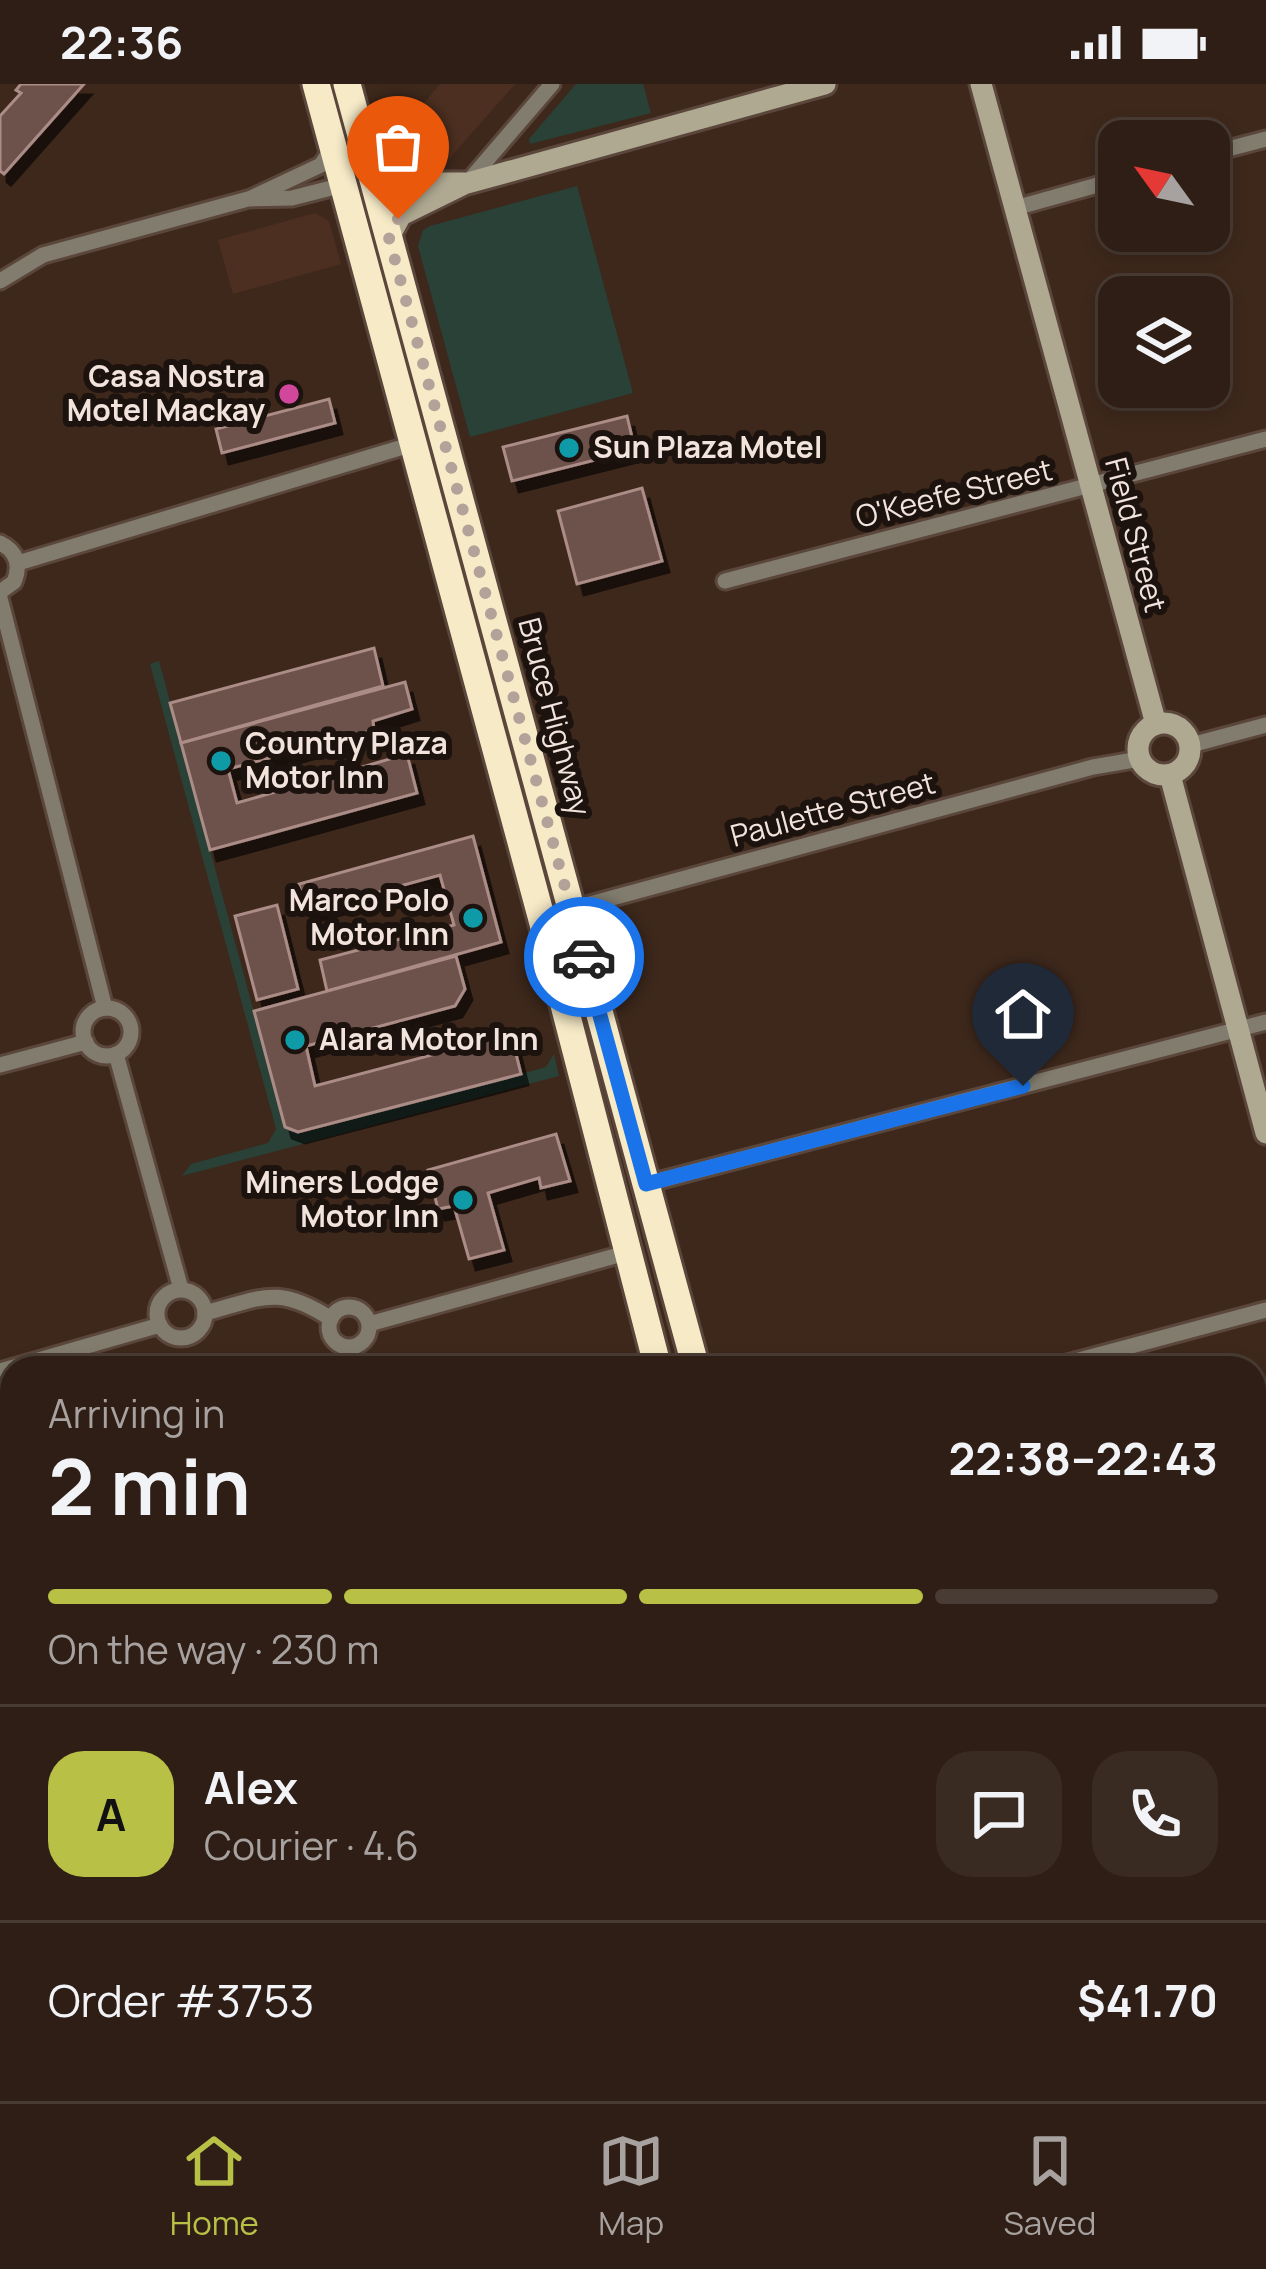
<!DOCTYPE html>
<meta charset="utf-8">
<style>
:root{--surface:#2e1e15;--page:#3a2b22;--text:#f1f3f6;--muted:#a7a2a0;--line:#493c34;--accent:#b9c046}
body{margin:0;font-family:Manrope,sans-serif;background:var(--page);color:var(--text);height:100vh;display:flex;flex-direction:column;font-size:45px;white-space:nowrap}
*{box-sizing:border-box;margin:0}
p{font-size:39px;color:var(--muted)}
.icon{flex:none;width:66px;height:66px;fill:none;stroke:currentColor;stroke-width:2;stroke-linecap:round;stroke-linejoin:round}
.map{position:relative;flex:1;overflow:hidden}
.panel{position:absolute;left:0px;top:1272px;width:1266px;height:747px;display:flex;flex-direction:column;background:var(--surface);border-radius:36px 36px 0 0;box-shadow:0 6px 18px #0003,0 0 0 3px var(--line)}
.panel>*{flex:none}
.needle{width:78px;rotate:303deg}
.tools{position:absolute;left:1098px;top:36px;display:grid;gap:24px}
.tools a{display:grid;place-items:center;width:132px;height:132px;border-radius:24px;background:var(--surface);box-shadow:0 6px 18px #0003,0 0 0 3px var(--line);font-size:60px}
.pin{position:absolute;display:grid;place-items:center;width:102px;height:102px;color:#fff;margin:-123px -51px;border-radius:50% 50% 50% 0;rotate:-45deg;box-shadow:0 0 12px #0007}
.pin .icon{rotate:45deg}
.courier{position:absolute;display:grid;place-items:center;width:120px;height:120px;margin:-60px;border:9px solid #1a73e8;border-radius:50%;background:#fff;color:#222;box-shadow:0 3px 15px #0007}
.summary em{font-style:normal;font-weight:700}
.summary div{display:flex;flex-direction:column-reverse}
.summary{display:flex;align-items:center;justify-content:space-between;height:204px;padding:0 48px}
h1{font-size:78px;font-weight:700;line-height:90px}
.bar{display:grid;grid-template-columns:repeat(4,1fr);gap:18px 12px;align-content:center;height:144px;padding:0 48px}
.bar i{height:15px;border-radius:9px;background:var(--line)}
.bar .active{background:var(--accent)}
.bar p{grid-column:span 4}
.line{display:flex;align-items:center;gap:30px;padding:0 48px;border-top:3px solid var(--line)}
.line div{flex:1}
.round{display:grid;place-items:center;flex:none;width:126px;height:126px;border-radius:36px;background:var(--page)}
.status{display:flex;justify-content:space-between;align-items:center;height:84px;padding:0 60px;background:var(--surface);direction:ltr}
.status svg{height:33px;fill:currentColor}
.menu{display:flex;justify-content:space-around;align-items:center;height:168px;border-top:3px solid var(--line);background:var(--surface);font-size:33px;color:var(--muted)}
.menu a{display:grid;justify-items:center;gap:6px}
.menu .active{color:var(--accent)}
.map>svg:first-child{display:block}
.built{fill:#4c2f20}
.green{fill:#294136}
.building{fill:#6d514c;stroke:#ab8c86;stroke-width:3;filter:url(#shadow)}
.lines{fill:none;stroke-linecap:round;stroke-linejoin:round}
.street-casing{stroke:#5b463b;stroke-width:21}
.secondary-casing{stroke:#5b463b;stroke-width:27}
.highway-casing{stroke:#5b463b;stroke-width:33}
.street{stroke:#817c6e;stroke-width:15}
.secondary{stroke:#b0a992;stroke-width:21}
.highway{stroke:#f6eac7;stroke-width:27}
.done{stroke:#b3a299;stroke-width:12;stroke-dasharray:0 21.6}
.route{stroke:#1a73e8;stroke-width:15}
.hotel-dot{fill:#d1479c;stroke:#1d130e;stroke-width:4.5}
.culture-dot{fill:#0f9aa8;stroke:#1d130e;stroke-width:4.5}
.labels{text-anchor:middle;stroke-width:12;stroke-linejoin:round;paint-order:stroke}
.poi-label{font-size:30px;font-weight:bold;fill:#f2e3dc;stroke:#1d130e;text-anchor:end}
.street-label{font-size:30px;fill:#f2e3dc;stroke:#1d130e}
</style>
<div class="status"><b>22:36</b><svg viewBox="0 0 49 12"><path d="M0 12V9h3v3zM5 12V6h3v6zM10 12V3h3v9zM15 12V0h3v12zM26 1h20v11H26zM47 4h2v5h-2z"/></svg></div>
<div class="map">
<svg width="1266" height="2017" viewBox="0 0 1266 2017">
<defs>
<filter id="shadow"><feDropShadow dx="7" dy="11" stdDeviation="0" flood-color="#0009"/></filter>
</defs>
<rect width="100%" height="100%" fill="#3e281c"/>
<g class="built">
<path d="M440,0h75l-65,74 -53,15 -7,-30z"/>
<path d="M315,129l14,8 12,43 -108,30 -15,-54z"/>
<path d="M734,2007h103l2,10h-102z"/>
</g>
<g class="green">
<path d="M576,0h67l8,29 -121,31 -1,-5z"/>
<path d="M577,102l56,207 -163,44 -52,-191 5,-16 7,-4z"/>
<path d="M159,577l126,466 14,7 222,-60 25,-7 8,-13 5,22 -377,100 9,-12 77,-21 8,-14 -126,-465z"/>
<path d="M1266,1550v233l-12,3v-232z"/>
</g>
<g class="building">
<path d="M21,0h63l-80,90 -4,-3v-55l21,-23 -5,-3z"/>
<path d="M329,315l6,24 -113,30 -6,-24z"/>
<path d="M627,332l8,34 -123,31 -9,-34z"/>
<path d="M642,404l20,73 -85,23 -19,-73z"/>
<path d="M374,564l9,38 -202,57 -11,-40z"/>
<path d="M405,598l7,27 -39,12 1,9 -146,39 9,34 170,-49 10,39 -207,57 -29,-107z"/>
<path d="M473,752l28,106 -174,49 -7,-31 134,-35 -14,-50 -135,37 -6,-28z"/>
<path d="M277,821l21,84 -41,11 -22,-84z"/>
<path d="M456,872l9,33 -10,17 -149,40 9,40 196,-52 10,40 -223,58 -13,-5 -31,-116z"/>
<path d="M556,1050l14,47 -29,7 -2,-10 -51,15 16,57 -35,9 -15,-53 -16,3 -10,-39z"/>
<path d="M1266,1677v66l-12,3v-65z"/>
<path d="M663,2007h45l-6,10h-36z"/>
</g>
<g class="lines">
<defs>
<g id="street">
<path d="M1209,70l57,-15"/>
<path d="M468,98l84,-98"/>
<path d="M251,114l70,-33 12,-18"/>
<path d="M1015,124l104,-29"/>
<path d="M0,197l43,-26 205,-56 44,-1 51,-13"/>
<path d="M0,459c17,8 21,22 14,39l-14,10"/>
<path d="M18,479l395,-119"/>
<path d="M725,497l541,-142"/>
<path d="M0,514l105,410"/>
<path d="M1191,661l75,-20"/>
<path d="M568,826l525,-143 47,-8"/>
<circle cx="107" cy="948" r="24"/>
<path d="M116,970l65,235"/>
<path d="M0,981l86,-23"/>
<path d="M646,1100l620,-162"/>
<circle cx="181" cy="1230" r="24"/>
<circle cx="349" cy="1243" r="20"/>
<path d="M205,1229c57,-15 73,-29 126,6"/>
<path d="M369,1240l257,-71"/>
<path d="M1049,1284l217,-58"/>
<path d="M0,1287l160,-46"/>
<path d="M1254,1523l12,-3"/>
<path d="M0,1576l12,-3"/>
<path d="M1254,1810l12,-3"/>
<path d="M434,2017l36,-10"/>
</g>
<g id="secondary">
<path d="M981,0l175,640"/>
<path d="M378,112l51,-13h35"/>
<path d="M389,153l12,-22 63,-31 361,-100"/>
<circle cx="1164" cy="665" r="26"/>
<path d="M1170,691l96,358"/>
<path d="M0,1867l12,-4"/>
</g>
<g id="highway">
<path d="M316,0l225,832 117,452"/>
<path d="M347,0l349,1284"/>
<path d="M859,2007l3,10"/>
<path d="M890,2007l3,10"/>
</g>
</defs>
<use href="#street" class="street-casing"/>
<use href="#secondary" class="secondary-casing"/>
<use href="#highway" class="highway-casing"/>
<use href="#street" class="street"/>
<use href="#secondary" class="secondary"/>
<use href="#highway" class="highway"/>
</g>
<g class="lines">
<path class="done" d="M398,135l-9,19 195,719"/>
<path class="route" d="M584,873l62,227 377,-98"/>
</g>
<circle class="hotel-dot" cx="289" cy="310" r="12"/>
<g class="culture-dot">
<circle cx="569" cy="364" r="12"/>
<circle cx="221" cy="677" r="12"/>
<circle cx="473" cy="834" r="12"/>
<circle cx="295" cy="956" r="12"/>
<circle cx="463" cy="1116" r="12"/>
</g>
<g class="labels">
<g class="poi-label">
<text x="265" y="303">Casa Nostra<tspan x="265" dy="34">Motel Mackay</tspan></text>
<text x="593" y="374" text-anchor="start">Sun Plaza Motel</text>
<text x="245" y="670" text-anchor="start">Country Plaza<tspan x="245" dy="34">Motor Inn</tspan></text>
<text x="449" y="827">Marco Polo<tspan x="449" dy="34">Motor Inn</tspan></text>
<text x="319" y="966" text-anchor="start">Alara Motor Inn</text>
<text x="439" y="1109">Miners Lodge<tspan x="439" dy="34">Motor Inn</tspan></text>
</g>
<g class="street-label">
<text transform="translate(954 410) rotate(-14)" y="10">O'Keefe Street</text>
<text transform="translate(1135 451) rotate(75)" y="10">Field Street</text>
<text transform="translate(554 633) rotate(75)" y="10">Bruce Highway</text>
<text transform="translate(833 726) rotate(-15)" y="10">Paulette Street</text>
</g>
</g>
</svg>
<div class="tools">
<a><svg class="needle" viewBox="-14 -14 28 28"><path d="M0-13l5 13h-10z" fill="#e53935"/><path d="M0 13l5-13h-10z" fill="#a7a2a0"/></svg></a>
<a><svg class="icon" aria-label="layers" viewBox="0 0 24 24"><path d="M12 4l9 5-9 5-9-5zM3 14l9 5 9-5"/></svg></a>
</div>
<div class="pin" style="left:398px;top:135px;background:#ea580c"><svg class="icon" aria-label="bag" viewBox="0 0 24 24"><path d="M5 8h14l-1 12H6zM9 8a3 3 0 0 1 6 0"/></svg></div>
<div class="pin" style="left:1023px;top:1002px;background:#1f2937"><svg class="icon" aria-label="home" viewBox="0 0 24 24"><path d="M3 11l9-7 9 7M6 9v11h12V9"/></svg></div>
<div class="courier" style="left:584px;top:873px"><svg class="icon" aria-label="car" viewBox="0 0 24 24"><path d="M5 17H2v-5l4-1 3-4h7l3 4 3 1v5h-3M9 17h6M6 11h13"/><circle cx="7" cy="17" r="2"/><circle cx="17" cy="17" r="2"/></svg></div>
<section class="panel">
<div class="summary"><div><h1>2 min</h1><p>Arriving in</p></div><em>22:38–22:43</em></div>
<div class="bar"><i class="active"></i><i class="active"></i><i class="active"></i><i></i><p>On the way · 230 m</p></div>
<div class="line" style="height:216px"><b class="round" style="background:var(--accent);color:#111">A</b><div><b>Alex</b><p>Courier · 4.6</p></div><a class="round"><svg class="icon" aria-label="chat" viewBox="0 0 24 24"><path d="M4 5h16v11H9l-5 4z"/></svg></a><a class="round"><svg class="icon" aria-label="phone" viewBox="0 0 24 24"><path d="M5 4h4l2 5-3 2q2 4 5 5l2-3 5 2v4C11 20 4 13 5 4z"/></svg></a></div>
<div class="line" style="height:156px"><div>Order #3753</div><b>$41.70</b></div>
</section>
</div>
<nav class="menu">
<a class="active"><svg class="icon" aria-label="home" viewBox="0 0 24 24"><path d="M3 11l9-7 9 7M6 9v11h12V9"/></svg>Home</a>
<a><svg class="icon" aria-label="map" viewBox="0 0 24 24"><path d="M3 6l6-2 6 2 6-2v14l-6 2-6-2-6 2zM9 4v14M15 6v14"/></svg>Map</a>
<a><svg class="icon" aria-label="saved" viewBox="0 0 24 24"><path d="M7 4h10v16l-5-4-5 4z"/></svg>Saved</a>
</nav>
